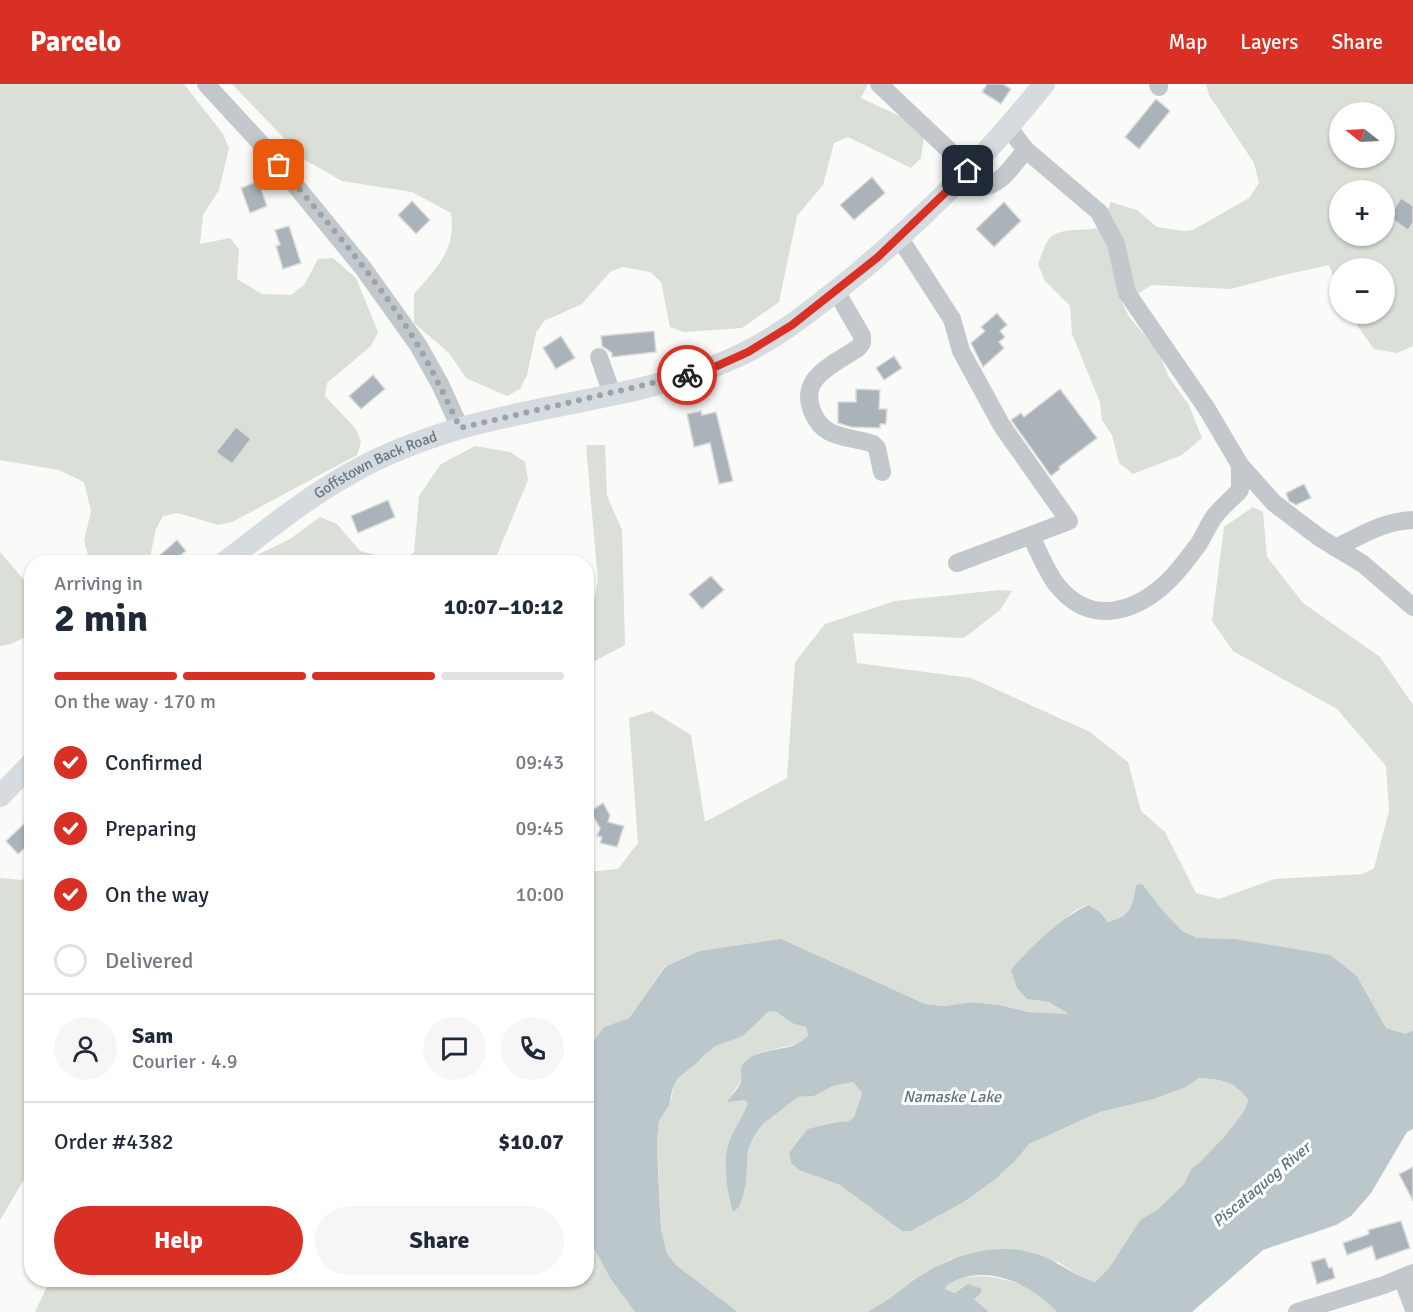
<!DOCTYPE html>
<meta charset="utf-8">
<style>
:root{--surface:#fff;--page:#f6f6f7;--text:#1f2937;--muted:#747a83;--line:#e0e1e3;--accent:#d93025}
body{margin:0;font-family:Signika,sans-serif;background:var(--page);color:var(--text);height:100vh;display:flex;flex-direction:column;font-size:22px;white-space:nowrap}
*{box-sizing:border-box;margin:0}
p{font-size:20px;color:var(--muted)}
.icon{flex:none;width:33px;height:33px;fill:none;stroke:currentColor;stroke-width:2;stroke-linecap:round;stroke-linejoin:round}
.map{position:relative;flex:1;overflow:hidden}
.sheet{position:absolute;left:24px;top:471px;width:570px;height:732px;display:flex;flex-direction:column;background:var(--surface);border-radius:24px;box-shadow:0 2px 4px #0004}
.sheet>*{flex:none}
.needle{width:39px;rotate:288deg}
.tools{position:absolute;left:1329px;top:18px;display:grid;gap:12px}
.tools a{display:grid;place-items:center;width:66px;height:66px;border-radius:50%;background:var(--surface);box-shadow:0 2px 4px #0004;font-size:30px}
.pin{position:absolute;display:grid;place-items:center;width:51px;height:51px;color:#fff;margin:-26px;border-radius:12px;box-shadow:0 3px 9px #0006}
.courier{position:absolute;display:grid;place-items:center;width:60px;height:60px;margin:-30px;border:4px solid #d93025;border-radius:50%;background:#fff;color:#222;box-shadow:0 2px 8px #0007}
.overview em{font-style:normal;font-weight:700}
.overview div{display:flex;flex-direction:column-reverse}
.overview{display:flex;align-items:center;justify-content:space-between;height:102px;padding:0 30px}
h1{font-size:39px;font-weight:700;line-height:45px}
.bar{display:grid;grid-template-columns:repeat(4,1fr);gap:9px 6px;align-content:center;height:72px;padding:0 30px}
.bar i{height:8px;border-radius:4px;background:var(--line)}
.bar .selected{background:var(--accent)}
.bar p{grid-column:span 4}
.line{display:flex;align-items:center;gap:15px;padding:0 30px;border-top:2px solid var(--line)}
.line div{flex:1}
.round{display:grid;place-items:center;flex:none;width:63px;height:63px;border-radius:32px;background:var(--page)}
ol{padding:0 30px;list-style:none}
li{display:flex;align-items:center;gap:18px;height:66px}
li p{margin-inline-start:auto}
li .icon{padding:6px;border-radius:50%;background:var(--accent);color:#fff;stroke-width:4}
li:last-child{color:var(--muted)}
li i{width:33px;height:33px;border:3px solid var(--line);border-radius:50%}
.button{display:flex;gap:12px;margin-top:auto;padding:12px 30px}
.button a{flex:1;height:69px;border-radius:36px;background:var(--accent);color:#fff;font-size:24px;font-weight:700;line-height:69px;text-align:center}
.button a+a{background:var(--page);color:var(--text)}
header{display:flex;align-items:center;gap:36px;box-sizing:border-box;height:84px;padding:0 30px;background:var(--accent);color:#fff}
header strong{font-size:28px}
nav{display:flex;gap:33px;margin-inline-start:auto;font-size:21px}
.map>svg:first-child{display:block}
.green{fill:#dadfd7;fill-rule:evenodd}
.water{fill:#bbc7cb}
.building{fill:#aab3b9;stroke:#dcdcda;stroke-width:1.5}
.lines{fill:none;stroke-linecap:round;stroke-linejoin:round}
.minor{stroke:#c3c8cc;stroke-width:18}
.major{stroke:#d6dbdf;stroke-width:22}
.done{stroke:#99a4ac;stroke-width:6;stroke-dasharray:0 10.8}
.route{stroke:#d93025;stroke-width:8}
.labels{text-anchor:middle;stroke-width:6;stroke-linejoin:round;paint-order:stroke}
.street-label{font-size:15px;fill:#657683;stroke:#fff}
.water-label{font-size:16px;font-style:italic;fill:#60757c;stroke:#fff}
</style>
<header>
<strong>Parcelo</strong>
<nav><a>Map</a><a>Layers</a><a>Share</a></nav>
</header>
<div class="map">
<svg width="1413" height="1228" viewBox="0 0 1413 1228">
<rect width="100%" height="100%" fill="#fafaf8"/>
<g class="green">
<path d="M0,0h184l39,50 6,14 -10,42 -16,25 -3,29 30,-6 9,11 -2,30 25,15 29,1 13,-10 14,-26 15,-1 23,20 22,54 -7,14 -44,37 -2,13 31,33 5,13 -4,13 -125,67 -14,3 -40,-12 -15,3 -7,13 -7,33h-47l-14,-7 -4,-14 7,-30 -7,-29 -25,-12 -59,-10z"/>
<path d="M232,0h636l-7,14 64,30 -4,30 -10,10 -63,-31 -14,6 -11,42 -26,31 -18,86 -37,26 -58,4 -14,-5 -9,-45 -11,-10 -27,-5 -13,5 -28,32 -38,17 -8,12 -9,42 -7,14 -13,7 -41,-18 -17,-25 -35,-30v-29c23,-27 42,-43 37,-81l-39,-21 -70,-11 -37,-21z"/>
<path d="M1206,0h207v262l-16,7 -23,-4 -25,-35h35v-46h-44l-1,24 -10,-27 -50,11 -48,13 -79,-4 -30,18 8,15 29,34 9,24 21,29 13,33 -20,17 -49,19 -14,-11 -7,-28 -10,-15 -2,-18 -28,-68 -2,-28 -25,-25 -7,-17c3,-7 5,-15 9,-22 9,-17 37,-9 53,-15l11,-25 26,8 20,17 27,4 9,-1 56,-32 10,-15 -5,-20 -45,-68zM1340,28h44v46h-44zM1340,106h44v46h-44z"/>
<path d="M586,361h19l2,51 15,34 3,115 -38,20v-31l11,-53z"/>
<path d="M475,362l35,6 15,10 3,18 -34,82h-245l4,-5 37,-18 30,-22 17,7 23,27 37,9 17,-7 5,-57 22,-32z"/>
<path d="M1253,423l10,5 4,45 36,46 77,54 33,48v325l-7,4 -20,-6 -29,-52 -27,-20 -94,-17 -39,-1 -15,-7 -46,-46c-4,23 -5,30 -28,37l-8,-10 -13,-7 -13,6 -52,46 5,42 22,3 21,12 -42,-2 -29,-7 -27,-3 -28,4 -19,-2 -56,-24 -204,-14 -36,52 -25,9 -17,23v-178l31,-3 20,-26 -9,-125 23,-7 39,24 14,87 82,-44 8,-116 30,-38 70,-23 105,-11 12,1 -12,19 -36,28 -111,-5 4,30 114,15 119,54 38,30 13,49 24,21 31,61 23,6 56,-20 88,-5 11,-6 15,-57 -3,-45 -49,-57 -104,-58 -21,-30 12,-94z"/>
<path d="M0,468l32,37 -1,45 -20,10 -11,2z"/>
<path d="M31,789v295l-31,52v-342l22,2z"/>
<path d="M775,926l19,14 12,3 2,8 -6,8 -44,10 -30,48 17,-1 4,3c-6,15 -17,29 -21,44 -5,18 0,40 2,58l16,-22 2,-33 6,-14 9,-12 35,-27 16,-1 19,-10 20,-4 9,11 -8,24 -5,4 -12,1 -30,7 -18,24 2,10 8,7 41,15 62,46h9l51,-28 55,-44 12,-15 71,-32 54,-13 30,-11 14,-10 22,2 13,5 10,8 5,7 -3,10 -20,26 -24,25 -10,8 -7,15 -26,25 -18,11 -31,48 -14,14 -10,-3 -27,-17 -107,-3 -29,16 -45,32 -10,5h-129l-62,-47 -9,-12 -6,-23 -4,-90 2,-19 13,-24 1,-10 5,-9 19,-15 8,-9 11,-8 27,-10 25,-24z"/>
<path d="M587,1108l4,27 -1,22 20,37 25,34h-600l15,-32h536z"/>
<path d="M981,1192c30,2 55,12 76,36h-68l-15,-13 -29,-10 1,-3 11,-8z"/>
</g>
<path class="water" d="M1142,800l21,27 19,20 15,7 39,1 94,16 27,21 29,52 20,6 7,-4v99l-6,3 -36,61 -20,23 -15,9 -20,7 -53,18 -71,62h-135c-26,-29 -75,-51 -111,-26l-1,3 10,4 13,-9 14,5 -3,6 -5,4 15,13h-122c19,-9 35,-24 53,-36 33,-21 74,-34 113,-23 23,6 40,23 62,29l14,-14 31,-48 18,-11 26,-25 7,-15 10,-8 24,-25 20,-26 3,-10 -5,-7 -10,-8 -13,-5 -21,-2 -15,10 -30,11 -54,13 -71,32 -12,15 -24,22 -31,22 -51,28h-9l-62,-46 -41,-15 -8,-7 -2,-10 18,-24 30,-7 12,-1 5,-4 8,-24 -9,-11 -20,4 -19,10 -16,1 -35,27 -9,12 -6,14 -2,33 -4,16 -3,8 -6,5c-6,-16 -10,-50 -5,-66 4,-15 15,-28 20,-43l-3,-3 -18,2c4,-6 12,-14 14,-21 2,-7 -3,-11 3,-18 17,-19 49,-8 64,-28l-2,-8 -12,-3 -19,-13 -7,1 -25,24 -27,10 -11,8 -8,9 -19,15 -5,9 -4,18 -10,16 -2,19 1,30 3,60 6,23 9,12 62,47h-103l-25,-34 -20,-37 1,-22 -5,-27 1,-142 17,-23 25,-9 36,-51 35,-16 81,-12 144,65 19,2 28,-4 27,3 29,7 41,2 -20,-12 -22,-3 -10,-11 -6,-18c19,-23 50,-52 77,-65l12,7 8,10c23,-6 24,-15 28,-37z"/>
<g class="building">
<path d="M987,0h16l8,5 -10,15 -19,-12z"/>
<path d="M1156,15l14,12 -31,38 -14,-12z"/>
<path d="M872,93l13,16 -31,27 -14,-15z"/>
<path d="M258,97l9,25 -17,7 -9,-25z"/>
<path d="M1401,114l12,8v17l-5,7 -19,-13z"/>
<path d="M412,117l18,19 -14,14 -18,-19z"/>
<path d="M1004,118l17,19 -27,26 -18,-18z"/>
<path d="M289,142l12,37 -18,6 -7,-23 4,-1 -5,-15z"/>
<path d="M997,229l10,12 -7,6 5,6 -6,5 5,6 -21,19 -12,-24 14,-12 -4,-4z"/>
<path d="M654,247l2,21 -44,5v-4l-10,-7 -1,-10z"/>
<path d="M561,252l14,22 -19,11 -13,-21z"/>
<path d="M894,272l8,12 -18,12 -8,-12z"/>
<path d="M373,291l12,14 -24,20 -12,-13z"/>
<path d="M856,305l24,1 -1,19h8l-1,15h-6v4l-29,-1 -13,-4v-21h18z"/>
<path d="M1060,305l37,49 -38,29 1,2 -9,7 -40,-56 10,-7 3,4z"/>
<path d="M701,327l1,4 14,-3 17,69 -14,3 -9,-41 -16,4 -7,-33z"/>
<path d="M236,343l15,12 -19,25 -16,-12z"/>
<path d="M1304,400l7,14 -15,7 -7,-4 -3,-8z"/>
<path d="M388,416l7,17 -37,16 -7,-17z"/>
<path d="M177,456l9,11 -14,11h-6l-6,-7z"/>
<path d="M711,492l13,14 -22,19 -13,-15z"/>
<path d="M603,719l7,12 -2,7 16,4 -7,21 -17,-4 2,-6 -5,-1 3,-8 -10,-17z"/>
<path d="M26,738l6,6v14l-14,12 -12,-13z"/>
<path d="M1413,1083v34l-14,-27z"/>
<path d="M1401,1137l9,27 -34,12 -4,-14 -25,9 -4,-12 26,-9 -1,-4z"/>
<path d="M1325,1174l4,10 3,-1 3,11 -18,6 -6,-22z"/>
</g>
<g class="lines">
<g class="minor">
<path d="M206,0l58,63 99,121 55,77 22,39 20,44"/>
<path d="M879,0l74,70 29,33c20,-2 31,-23 44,-37l-18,-23"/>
<path d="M1158,0l1,3"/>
<path d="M1026,66l73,62 17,32 11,49 80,116 33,56v25c-8,9 -19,17 -26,27 -6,8 -10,19 -16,28 -7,9 -15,20 -23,29 -33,36 -82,56 -118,11 -11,-14 -18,-33 -26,-49"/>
<path d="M899,153l53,82 9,32 41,75 67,95 -112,42"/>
<path d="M836,207l26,45v7l-4,5c-25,17 -61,30 -45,65 4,9 9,16 19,20 13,6 28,6 41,11l4,4 5,24"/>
<path d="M599,273l13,37"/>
<path d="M1240,381l34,38 46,35 43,26 50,43"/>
<path d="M1336,464c25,-13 48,-27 77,-28"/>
<path d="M1402,1194l11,29"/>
<path d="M1297,1228l87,-27 29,-12"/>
</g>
<g class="major">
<path id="s1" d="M225,478c41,-31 82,-65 128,-90 33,-19 71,-33 108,-44 84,-24 175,-31 256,-63 51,-19 93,-53 135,-87 70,-58 135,-122 192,-194"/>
<path d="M0,712l32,-33"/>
</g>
</g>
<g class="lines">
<path class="done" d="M279,81c48,57 101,117 140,182 15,26 28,54 41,81l227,-53"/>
<path class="route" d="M687,291l30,-9 31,-14 44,-27 86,-68 90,-86"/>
</g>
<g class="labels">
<g class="street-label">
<text dy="5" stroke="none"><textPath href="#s1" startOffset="180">Goffstown Back Road</textPath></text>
</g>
<g class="water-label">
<text x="952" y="1018">Namaske Lake</text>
<text transform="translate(1261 1100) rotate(-40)" y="6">Piscataquog River</text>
</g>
</g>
</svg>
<div class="tools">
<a><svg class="needle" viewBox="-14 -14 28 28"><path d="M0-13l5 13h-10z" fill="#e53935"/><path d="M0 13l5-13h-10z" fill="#747a83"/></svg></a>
<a>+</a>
<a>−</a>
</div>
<div class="pin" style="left:279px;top:81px;background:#ea580c"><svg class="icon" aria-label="bag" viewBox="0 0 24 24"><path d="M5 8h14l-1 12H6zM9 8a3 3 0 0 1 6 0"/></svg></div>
<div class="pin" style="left:968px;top:87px;background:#1f2937"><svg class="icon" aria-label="home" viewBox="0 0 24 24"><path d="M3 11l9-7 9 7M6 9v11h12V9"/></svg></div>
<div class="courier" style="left:687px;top:291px"><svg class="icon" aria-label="bike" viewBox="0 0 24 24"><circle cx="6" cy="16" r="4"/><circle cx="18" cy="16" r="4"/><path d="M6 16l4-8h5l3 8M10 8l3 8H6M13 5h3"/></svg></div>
<section class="sheet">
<div class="overview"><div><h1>2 min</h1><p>Arriving in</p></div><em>10:07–10:12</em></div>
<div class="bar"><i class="selected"></i><i class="selected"></i><i class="selected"></i><i></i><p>On the way · 170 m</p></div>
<ol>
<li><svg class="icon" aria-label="check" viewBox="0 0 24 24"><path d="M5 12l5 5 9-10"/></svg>Confirmed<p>09:43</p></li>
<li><svg class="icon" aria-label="check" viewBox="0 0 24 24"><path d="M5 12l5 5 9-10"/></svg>Preparing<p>09:45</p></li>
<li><svg class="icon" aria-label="check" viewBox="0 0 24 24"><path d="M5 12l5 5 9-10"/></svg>On the way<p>10:00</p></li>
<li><i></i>Delivered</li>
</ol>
<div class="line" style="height:108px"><a class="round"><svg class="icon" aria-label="person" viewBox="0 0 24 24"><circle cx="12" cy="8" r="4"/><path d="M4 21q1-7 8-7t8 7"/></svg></a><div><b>Sam</b><p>Courier · 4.9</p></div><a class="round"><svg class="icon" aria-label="chat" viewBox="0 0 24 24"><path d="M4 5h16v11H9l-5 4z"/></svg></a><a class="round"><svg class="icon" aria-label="phone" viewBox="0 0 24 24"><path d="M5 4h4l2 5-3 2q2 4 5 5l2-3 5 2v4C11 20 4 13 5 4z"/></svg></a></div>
<div class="line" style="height:78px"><div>Order #4382</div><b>$10.07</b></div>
<div class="button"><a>Help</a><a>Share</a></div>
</section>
</div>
